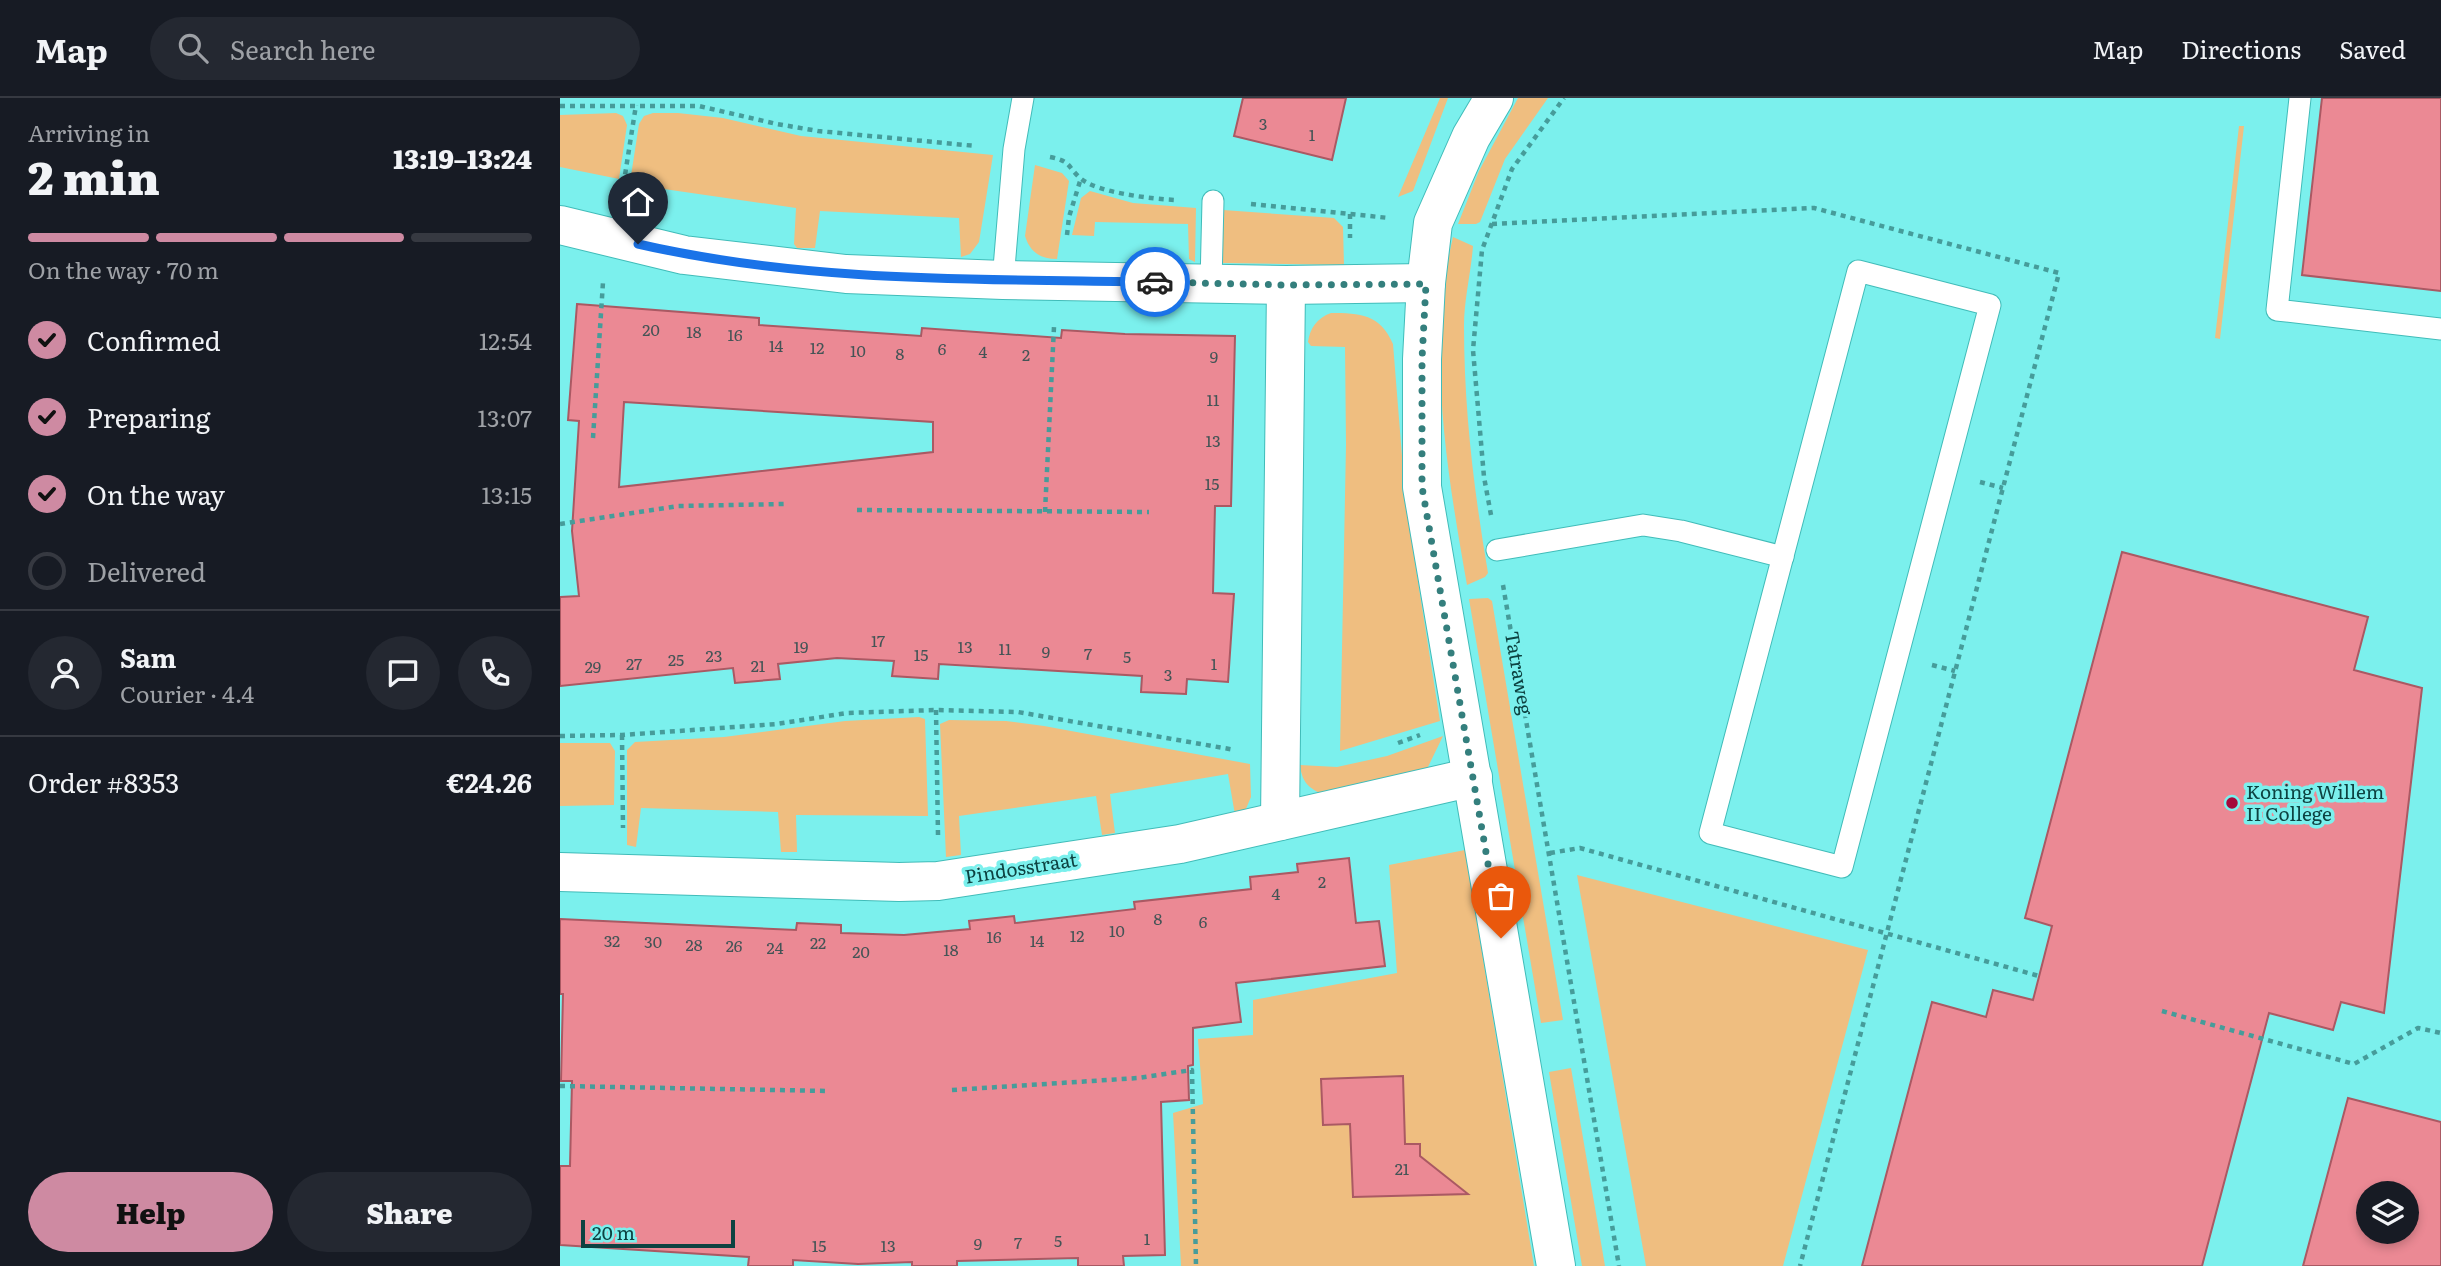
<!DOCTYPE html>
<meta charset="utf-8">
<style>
:root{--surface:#171b24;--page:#242831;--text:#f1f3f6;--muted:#9ea1a6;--line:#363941;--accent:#ce8aa2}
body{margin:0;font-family:Literata,serif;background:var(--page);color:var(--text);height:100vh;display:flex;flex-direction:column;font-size:26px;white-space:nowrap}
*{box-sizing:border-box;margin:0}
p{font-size:23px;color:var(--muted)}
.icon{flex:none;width:38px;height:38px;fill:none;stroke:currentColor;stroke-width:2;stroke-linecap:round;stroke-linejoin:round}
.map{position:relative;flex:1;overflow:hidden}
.side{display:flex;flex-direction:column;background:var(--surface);width:560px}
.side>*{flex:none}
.tools{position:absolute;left:1796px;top:1083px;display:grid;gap:14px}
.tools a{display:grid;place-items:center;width:63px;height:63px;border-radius:50%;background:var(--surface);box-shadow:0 4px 10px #0003;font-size:35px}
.scale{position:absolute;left:21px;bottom:18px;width:154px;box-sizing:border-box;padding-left:7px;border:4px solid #0d4241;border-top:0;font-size:19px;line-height:24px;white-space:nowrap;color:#0d4241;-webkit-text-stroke:5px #7bf0ed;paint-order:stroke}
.pin{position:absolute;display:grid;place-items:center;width:60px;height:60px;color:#fff;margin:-72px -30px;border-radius:50% 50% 50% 0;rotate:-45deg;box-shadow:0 0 7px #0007}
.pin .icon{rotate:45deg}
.courier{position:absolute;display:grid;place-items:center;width:70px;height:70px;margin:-35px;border:5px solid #1a73e8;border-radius:50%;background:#fff;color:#222;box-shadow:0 2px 9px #0007}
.overview em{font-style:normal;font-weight:800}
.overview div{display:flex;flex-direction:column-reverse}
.overview{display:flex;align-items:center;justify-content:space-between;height:119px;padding:0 28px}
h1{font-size:46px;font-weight:800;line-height:52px}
.bar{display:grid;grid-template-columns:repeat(4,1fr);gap:10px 7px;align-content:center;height:84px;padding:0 28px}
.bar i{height:9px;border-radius:5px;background:var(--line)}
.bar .on{background:var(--accent)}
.bar p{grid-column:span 4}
.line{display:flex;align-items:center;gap:18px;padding:0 28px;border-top:2px solid var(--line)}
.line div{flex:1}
.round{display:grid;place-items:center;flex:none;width:74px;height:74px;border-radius:37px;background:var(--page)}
ol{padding:0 28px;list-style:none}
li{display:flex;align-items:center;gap:21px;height:77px}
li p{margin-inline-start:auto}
li .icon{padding:7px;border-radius:50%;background:var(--accent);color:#111;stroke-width:4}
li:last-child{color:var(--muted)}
li i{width:38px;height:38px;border:4px solid var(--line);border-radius:50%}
.primary-button{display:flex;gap:14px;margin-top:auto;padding:14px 28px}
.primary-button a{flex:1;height:80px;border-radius:42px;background:var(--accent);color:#111;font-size:28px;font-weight:800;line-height:80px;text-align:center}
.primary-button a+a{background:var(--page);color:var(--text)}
header{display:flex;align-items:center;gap:42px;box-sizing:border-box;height:98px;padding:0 35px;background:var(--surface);border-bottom:2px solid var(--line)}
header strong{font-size:33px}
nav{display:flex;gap:38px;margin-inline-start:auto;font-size:24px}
.search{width:490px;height:63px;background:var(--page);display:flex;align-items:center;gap:18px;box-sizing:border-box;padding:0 24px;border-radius:38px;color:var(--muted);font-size:26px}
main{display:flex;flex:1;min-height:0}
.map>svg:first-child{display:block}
.green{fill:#efbe80}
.building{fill:#eb8994;stroke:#aa5963;stroke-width:2;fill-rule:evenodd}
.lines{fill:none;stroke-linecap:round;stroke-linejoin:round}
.service-casing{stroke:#41bcb9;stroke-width:23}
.minor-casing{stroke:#41bcb9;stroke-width:40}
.path{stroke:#469c9a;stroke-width:4.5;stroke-dasharray:5 5;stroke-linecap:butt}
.service{stroke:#fff;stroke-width:21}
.minor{stroke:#fff;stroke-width:38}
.done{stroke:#347f7d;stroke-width:7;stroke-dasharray:0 12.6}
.route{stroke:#1a73e8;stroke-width:9}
.poi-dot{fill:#a4093b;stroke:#7bf0ed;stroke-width:2.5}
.labels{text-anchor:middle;stroke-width:7;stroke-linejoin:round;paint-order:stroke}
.number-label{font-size:16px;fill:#445456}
.street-label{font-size:19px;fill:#0d4241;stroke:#7bf0ed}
.poi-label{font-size:19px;fill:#0d4241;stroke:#7bf0ed;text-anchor:start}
</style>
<header>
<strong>Map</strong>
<div class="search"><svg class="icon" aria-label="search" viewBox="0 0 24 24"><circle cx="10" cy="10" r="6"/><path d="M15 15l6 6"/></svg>Search here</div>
<nav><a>Map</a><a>Directions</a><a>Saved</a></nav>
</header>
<main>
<section class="side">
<div class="overview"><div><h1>2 min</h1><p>Arriving in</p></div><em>13:19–13:24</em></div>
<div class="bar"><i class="on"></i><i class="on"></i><i class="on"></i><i></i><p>On the way · 70 m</p></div>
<ol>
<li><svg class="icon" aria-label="check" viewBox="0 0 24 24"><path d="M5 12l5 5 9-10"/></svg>Confirmed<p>12:54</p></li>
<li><svg class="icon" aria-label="check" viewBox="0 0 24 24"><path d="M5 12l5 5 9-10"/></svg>Preparing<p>13:07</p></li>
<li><svg class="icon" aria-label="check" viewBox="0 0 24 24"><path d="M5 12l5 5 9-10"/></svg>On the way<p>13:15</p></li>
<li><i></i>Delivered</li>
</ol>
<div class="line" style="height:126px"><a class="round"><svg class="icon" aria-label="person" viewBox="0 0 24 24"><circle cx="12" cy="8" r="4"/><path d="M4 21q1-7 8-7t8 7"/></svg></a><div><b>Sam</b><p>Courier · 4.4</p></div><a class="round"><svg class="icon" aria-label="chat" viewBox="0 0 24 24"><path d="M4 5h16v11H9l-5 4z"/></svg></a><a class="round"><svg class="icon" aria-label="phone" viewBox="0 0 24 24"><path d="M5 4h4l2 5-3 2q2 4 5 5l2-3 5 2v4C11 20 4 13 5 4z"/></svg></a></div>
<div class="line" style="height:91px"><div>Order #8353</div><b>€24.26</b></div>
<div class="primary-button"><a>Help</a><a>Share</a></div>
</section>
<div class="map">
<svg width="1881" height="1168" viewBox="0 0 1881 1168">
<rect width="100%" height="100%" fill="#7bf0ed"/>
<g class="green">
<path d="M880,0h8l-35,93 -15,6z"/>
<path d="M958,0h30l-43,61 -25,63 -4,2h-18l21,-53z"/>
<path d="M56,15l7,3 4,9 -8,54 -59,-12v-52z"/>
<path d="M93,15h25l45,5 78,18 192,19 -14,87 -9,12 -9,3 -2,-39 -139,-7 -5,37h-18l-3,-4 2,-36 -139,-20 -9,37 -24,-4 15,-97 5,-8z"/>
<path d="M1679,28h5l-24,213 -5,-1z"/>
<path d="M475,67l27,8 7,8 -12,78c-17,0 -27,-7 -32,-23z"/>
<path d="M530,93l43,12 63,5 -1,54 -6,-3 -1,-35 -93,-2 -1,14 -22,-1 9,-37z"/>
<path d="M663,112l111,8 9,9 1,38 -122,-2z"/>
<path d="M893,139l20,9c-2,27 -9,53 -9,80 0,84 10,165 24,247l-3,4 -18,8c-20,-113 -41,-235 -14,-348z"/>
<path d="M771,215c29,0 49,1 62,31l13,162 34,215 -100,30 6,-306 -1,-98 -34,-1 -3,-4c2,-14 9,-24 23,-29z"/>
<path d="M928,500l4,3 71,419 -22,3 -72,-424z"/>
<path d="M359,619l6,2 3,97 -132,-1 1,37h-16l-3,-40 -137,-4 -5,39 -9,-2v-95l8,-8 89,-5 121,-16z"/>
<path d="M389,622l57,1 38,5 206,38 1,33 -6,14 -10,4 -7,-41 -118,20 5,39 -13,2 -6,-39 -137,20 2,39 -15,2 -6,-133z"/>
<path d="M883,638l-16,33 -103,26c-15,-7 -22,-12 -24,-30l37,2 50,-11z"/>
<path d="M0,645h50l5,8 -1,54 -54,1z"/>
<path d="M905,752l69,416h-353l-8,-153 30,-9 -5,-65 55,-4v-35l144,-27 -8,-108z"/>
<path d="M1017,777l291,75 -85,316h-137z"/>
<path d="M1011,970l34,198h-23l-33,-194z"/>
</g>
<g class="building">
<path d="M683,0h103l-14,62 -98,-24z"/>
<path d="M1762,0h119v193l-139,-16z"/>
<path d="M17,206l182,14v7l162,11 1,-8 139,10 1,-8 63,4 110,2 -4,170h-16l-2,87 21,1 -6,88 -41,-3 -1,15 -45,-2 1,-16 -203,-12 -1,15 -46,-3 2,-15 -57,-3 -59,6 2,15 -45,4 -2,-15 -173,18v-89l19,-1 -7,-65 7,-110 -11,-1zM64,304l309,20v30l-314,35z"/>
<path d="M1562,454l246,65 -14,53 68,18 -38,325 -43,-11 -8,28 -64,-17 -67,253h-340l70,-264 54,15 7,-27 40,10 19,-74 -27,-8z"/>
<path d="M789,760l7,65 23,-2 6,45 -149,17 5,39 -48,6v37l-5,1 1,34 -28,2 4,153 -42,1 1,10h-46v-8l-121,3v5h-45v-4l-54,2 -65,-4v6h-45l1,-9 -189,-12v-79h10l2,-85h-11l2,-87h-3v-75l236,11 1,-7 44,2v8l63,2 66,-6 -1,-8 45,-5 1,7 120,-14 -1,-7 117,-13 -1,-12 48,-5 -1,-8z"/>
<path d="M843,978l2,68h15v12l48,38 -115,3 -3,-73 -27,1 -2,-46z"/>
<path d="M1788,1000l93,24v144h-138zM1808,1096h38v38h-38z"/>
</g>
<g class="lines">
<defs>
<g id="service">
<path d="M1740,0l-23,212 164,19"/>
<path d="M1298,173l132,34 -148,562 -132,-34z"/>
<path d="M443,182l11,-131 9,-51"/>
<path d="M651,185l2,-82"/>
<path d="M937,452l146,-25 38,6 102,26"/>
</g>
<g id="minor">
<path d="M934,0l-23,39 -38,86 -7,60 -4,76v128l134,779"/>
<path d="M0,127l124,30 162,19 157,6 283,5 140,-2"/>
<path d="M720,723l6,-536"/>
<path d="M0,774l339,10 39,-1 242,-37 293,-67"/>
</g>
</defs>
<use href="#service" class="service-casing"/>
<use href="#minor" class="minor-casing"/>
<g class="path">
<path d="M0,8h139l78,18 41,7 158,15"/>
<path d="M490,59c21,4 17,9 30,21 17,15 73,21 96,22"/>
<path d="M62,96l14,-89"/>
<path d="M691,106l138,14"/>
<path d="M790,116v24"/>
<path d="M932,126l322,-16 245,65 -259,993"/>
<path d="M507,137l2,-18 12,-39"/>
<path d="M33,340l10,-156"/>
<path d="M1420,384l23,6"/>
<path d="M297,412l292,2"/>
<path d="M485,414l9,-185"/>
<path d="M931,417l-7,-38 -11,-127 9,-100 30,-81 52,-71"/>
<path d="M0,426l118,-18 107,-2"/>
<path d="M943,487l116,681"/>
<path d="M1372,567l23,6"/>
<path d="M376,612l2,125"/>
<path d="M62,637l1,93"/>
<path d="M0,638l62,-1 155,-11 70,-11 89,-3 82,2 217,38"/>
<path d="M838,645l22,-8"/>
<path d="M990,755l30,-5 459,128"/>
<path d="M1602,913l192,53 64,-36 23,5"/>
<path d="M0,988l269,5"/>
<path d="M392,992l186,-12 54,-8 4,196"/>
</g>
<use href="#service" class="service"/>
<use href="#minor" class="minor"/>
</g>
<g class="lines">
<path class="done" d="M595,184l131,3 140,-1 -4,75v128l79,451"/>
<path class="route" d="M78,146c169,39 344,35 517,38"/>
</g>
<circle class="poi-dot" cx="1672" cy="705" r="7"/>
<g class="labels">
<g class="number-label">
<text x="703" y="32">3</text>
<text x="752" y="43">1</text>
<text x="91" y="238">20</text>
<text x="134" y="240">18</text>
<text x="175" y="243">16</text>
<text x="216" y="254">14</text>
<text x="257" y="256">12</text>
<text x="382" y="257">6</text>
<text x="298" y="259">10</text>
<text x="423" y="260">4</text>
<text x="340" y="262">8</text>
<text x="466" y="263">2</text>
<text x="654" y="265">9</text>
<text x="653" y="308">11</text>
<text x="653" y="349">13</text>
<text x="652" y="392">15</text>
<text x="318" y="549">17</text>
<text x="241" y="555">19</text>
<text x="405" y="555">13</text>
<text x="445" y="557">11</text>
<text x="486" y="560">9</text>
<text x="528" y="562">7</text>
<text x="361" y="563">15</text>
<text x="154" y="564">23</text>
<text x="567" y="565">5</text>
<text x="116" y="568">25</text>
<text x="74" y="572">27</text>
<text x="654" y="572">1</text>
<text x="198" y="574">21</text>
<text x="33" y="575">29</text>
<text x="608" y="583">3</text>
<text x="762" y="790">2</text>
<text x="716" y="802">4</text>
<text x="598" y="827">8</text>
<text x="643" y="830">6</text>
<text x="557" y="839">10</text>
<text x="517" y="844">12</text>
<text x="434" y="845">16</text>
<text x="52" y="849">32</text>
<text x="477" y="849">14</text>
<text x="93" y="850">30</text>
<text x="258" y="851">22</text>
<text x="134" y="853">28</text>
<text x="174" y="854">26</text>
<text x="215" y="856">24</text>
<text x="391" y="858">18</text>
<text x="301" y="860">20</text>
<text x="842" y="1077">21</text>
<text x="587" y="1147">1</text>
<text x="498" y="1149">5</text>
<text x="458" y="1151">7</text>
<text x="418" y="1152">9</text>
<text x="259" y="1154">15</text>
<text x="328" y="1154">13</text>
</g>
<g class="street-label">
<text transform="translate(959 575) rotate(80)" y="7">Tatraweg</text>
<text transform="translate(461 770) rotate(-9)" y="7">Pindosstraat</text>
</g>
<g class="poi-label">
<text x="1686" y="701">Koning Willem<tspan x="1686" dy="22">II College</tspan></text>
</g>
</g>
</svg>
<div class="tools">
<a><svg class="icon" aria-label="layers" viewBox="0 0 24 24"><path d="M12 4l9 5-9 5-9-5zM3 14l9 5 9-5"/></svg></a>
</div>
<div class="scale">20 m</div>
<div class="pin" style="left:941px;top:840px;background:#ea580c"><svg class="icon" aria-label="bag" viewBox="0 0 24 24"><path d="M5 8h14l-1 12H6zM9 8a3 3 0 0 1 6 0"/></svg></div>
<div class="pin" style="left:78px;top:146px;background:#1f2937"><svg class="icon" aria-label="home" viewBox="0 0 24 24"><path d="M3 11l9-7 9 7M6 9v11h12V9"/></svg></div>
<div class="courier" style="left:595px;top:184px"><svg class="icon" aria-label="car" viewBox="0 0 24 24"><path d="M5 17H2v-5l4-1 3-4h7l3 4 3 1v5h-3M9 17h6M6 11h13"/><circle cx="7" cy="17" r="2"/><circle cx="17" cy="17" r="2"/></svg></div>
</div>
</main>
